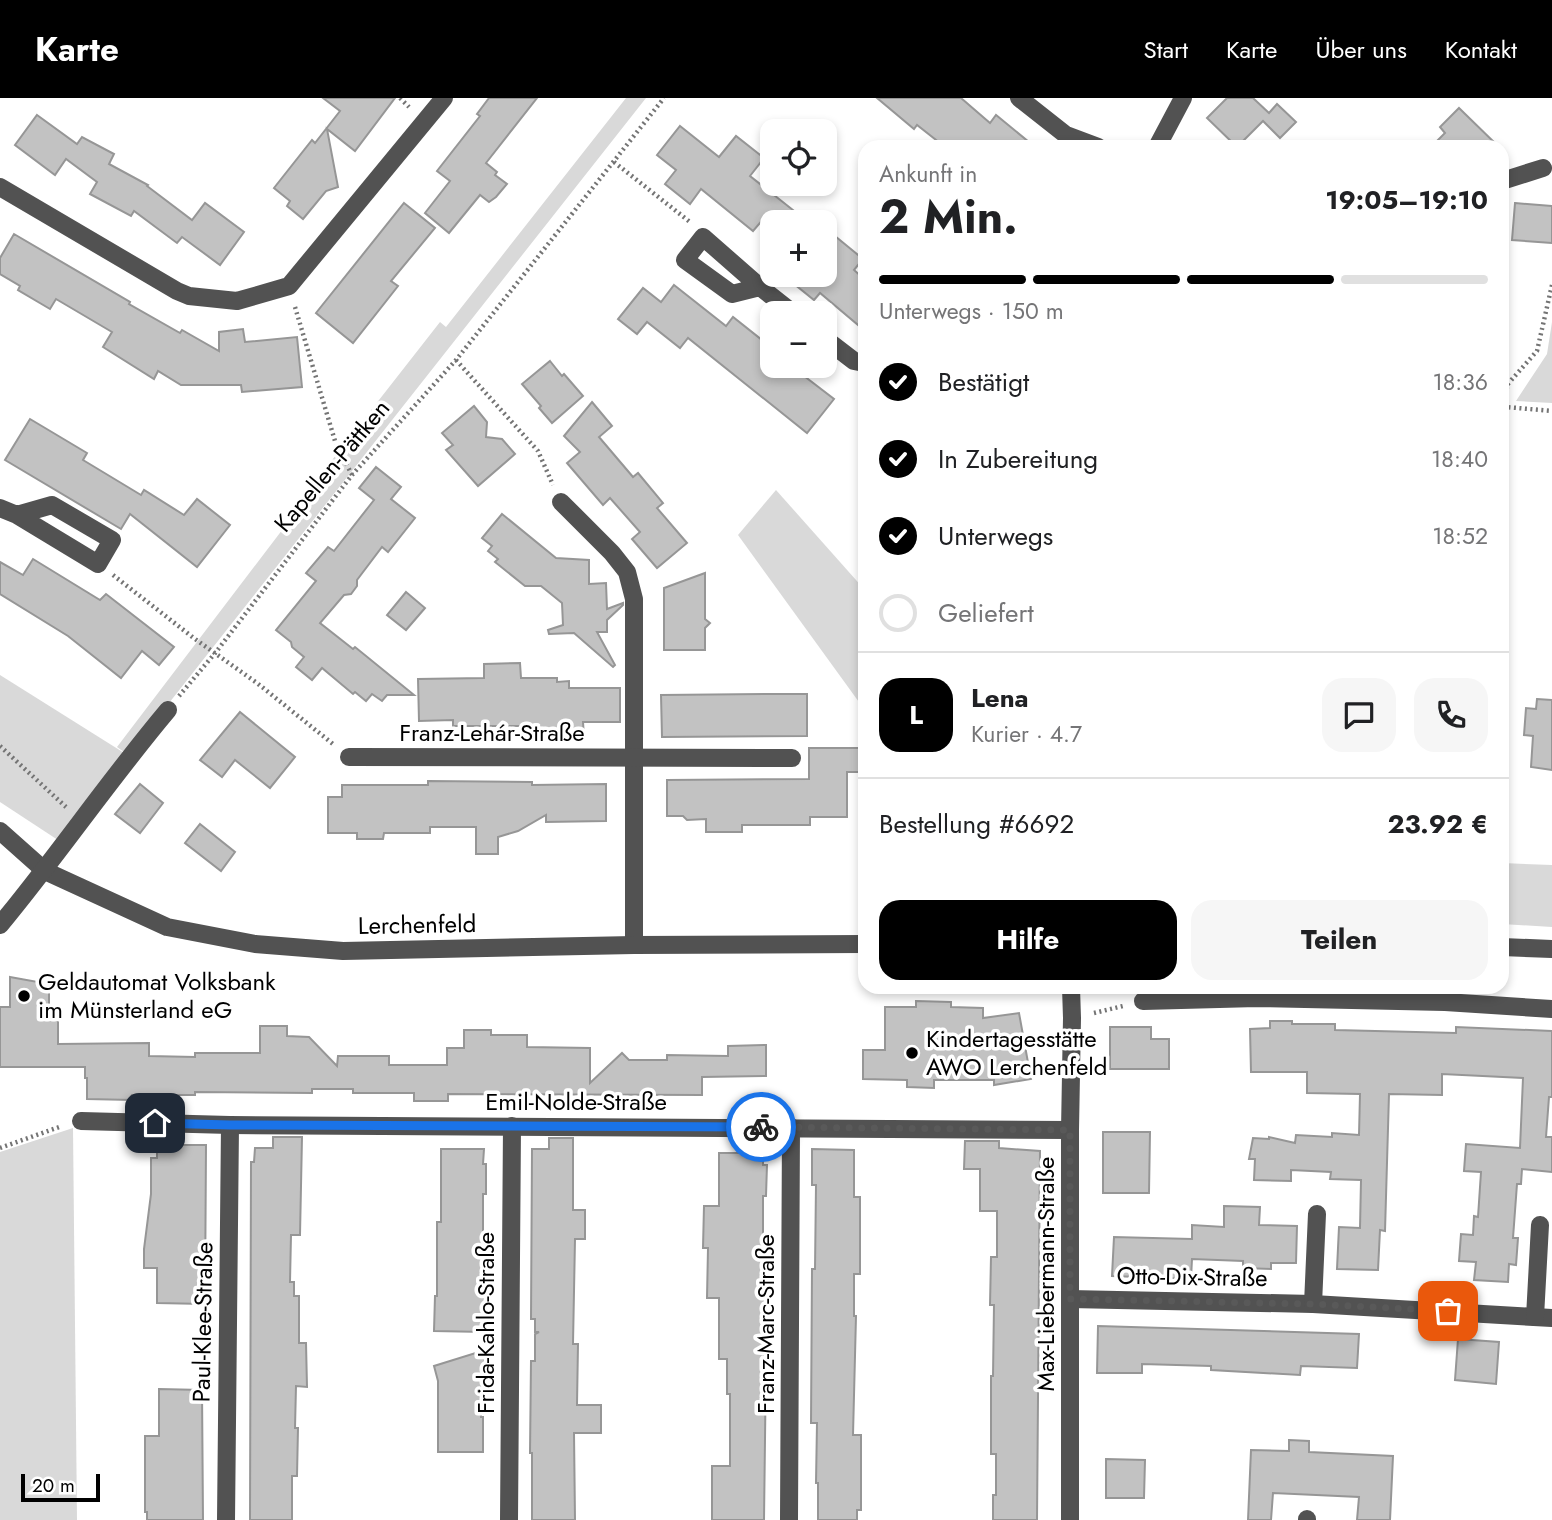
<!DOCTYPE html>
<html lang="de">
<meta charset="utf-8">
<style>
:root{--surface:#fff;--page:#f6f6f6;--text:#202124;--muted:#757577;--line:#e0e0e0;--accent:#000}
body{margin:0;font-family:Jost,sans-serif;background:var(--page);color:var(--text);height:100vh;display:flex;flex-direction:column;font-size:26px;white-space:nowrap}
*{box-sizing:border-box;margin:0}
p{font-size:23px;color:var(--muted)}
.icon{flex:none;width:38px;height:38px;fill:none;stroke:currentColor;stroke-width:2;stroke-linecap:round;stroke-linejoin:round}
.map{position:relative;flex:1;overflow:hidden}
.sheet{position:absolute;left:858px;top:42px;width:651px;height:854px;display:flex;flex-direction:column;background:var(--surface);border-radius:21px;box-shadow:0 4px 10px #0003}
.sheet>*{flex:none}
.buttons{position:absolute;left:760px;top:21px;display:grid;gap:14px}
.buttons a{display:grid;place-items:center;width:77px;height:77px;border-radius:14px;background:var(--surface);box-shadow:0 4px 10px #0003;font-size:35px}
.scale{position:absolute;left:21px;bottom:18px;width:79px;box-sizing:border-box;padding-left:7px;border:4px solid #000;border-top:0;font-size:19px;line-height:24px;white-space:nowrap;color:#000;-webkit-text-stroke:5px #fff;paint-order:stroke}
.pin{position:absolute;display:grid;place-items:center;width:60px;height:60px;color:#fff;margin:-30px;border-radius:14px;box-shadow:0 4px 10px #0006}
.courier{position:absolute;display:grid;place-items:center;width:70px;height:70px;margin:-35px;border:5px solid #1a73e8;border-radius:50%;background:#fff;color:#222;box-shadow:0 2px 9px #0007}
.head em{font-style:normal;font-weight:700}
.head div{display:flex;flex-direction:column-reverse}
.head{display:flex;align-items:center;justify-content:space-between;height:119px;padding:0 21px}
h1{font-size:46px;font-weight:700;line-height:52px}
.bar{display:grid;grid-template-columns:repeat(4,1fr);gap:10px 7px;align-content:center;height:84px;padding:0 21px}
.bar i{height:9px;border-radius:5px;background:var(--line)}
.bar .current{background:var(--accent)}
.bar p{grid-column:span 4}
.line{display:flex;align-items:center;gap:18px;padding:0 21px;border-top:2px solid var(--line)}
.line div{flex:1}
.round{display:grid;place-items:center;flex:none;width:74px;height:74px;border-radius:21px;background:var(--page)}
ol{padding:0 21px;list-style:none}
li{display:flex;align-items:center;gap:21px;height:77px}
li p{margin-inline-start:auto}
li .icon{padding:7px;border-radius:50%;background:var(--accent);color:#fff;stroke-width:4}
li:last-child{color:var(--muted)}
li i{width:38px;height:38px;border:4px solid var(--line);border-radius:50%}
.button{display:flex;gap:14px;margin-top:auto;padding:14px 21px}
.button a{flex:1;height:80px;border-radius:21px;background:var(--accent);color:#fff;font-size:28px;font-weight:700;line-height:80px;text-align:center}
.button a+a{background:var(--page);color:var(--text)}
header{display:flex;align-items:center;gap:42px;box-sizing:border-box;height:98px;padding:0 35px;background:var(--accent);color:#fff}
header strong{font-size:33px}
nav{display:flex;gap:38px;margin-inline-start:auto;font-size:24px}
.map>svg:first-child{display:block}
.green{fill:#d9d9d9}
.building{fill:#c2c2c2;stroke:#969696;stroke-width:2}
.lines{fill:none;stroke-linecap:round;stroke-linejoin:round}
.path{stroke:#747474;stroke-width:4.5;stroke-dasharray:2 3.5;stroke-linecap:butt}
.minor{stroke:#525252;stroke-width:18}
.done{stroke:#595959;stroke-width:7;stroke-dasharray:0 12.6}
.route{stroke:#1a73e8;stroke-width:9}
.poi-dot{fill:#000;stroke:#fff;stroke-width:2.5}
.labels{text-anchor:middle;stroke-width:7;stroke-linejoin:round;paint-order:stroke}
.street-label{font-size:24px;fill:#000;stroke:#fff}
.poi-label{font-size:24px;fill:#000;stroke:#fff;text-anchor:start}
</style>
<header>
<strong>Karte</strong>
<nav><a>Start</a><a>Karte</a><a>Über uns</a><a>Kontakt</a></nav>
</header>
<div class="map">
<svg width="1552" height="1422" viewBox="0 0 1552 1422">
<rect width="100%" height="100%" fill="#fff"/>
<g class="green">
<path d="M626,0h20l-518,657 -11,-8 175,-230 8,-16 140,-179 6,5z"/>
<path d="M1552,224v81l-36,-2 31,-47z"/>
<path d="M776,392l88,99v120l-126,-174z"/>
<path d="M0,577l129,81 -65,88 -64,-42z"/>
<path d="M1502,765l50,2v62l-50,-3z"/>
<path d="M73,1030l4,392h-77v-368z"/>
</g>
<g class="building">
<path d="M323,0h72l-40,53 -28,-22 11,58 -12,4 -23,28 -16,-13 3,-5 -16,-13 38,-48 3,3 25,-32z"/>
<path d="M489,0h48l-51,65 11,9 -2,3 12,9 -11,13 -7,5 -9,-7 -31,38 -24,-20 25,-32 -13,-10 43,-55 -3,-2z"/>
<path d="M877,0h84l29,25 6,-8 39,32h-90l-28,-22 -3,4z"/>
<path d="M1227,0h26l16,15 8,-9 19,18 -16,16 -17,-17 -26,26 -30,-29z"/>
<path d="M1459,10l40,39h-68l14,-14 -5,-6z"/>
<path d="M37,17l40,29 5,-7 32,17 -5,10 39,21 -1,1 45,34 13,-17 39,29 -24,33 -38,-28 -5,6 -43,-32 -3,5 -41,-22 7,-12 -31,-23 -11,16 -40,-30z"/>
<path d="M680,28l39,31 17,-21 28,22 -14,18 58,46h-37l-6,-5 -12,14 -52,-42 -11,15 -25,-20 11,-14 -19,-15z"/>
<path d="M404,105l31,25 -44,53 7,5 -45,57 -37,-30z"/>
<path d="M1515,105l37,3v37l-40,-3z"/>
<path d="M824,129l39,32 -9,11 10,9v51l-44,-37 -6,7 -31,-25h41z"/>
<path d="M14,136l116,68 -1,2 51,29 2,-3 37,21v-19l24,-3 2,13 52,-5 5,50 -60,5 -1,-7h-60l-23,-14 -4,8 -51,-32 9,-15 -56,-33 -6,10 -32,-19 2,-4 -20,-12v-16z"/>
<path d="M674,187l52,41 7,-9 39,31v18h19l43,33 -27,34 -119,-95 -8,10 -33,-26 -10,12 -19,-15 25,-31 18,14z"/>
<path d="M550,263l12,15 2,-2 19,22 -31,27 -13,-15 2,-2 -19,-22z"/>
<path d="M592,304l20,24 -13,11 34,40 5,-4 25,30 -6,5 30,35 -30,25 -25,-29 8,-7 -30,-34 -7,7 -36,-42 13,-11 -16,-16z"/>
<path d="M474,308l13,16 -1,15 16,2 13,15 -37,32 -32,-36 7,-5 -11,-12z"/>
<path d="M30,321l57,34 -4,7 58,35 3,-5 40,25 13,-16 33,26 -33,42 -67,-53 -9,15 -116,-69z"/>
<path d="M376,369l25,20 -10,12 24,19 -27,34 -6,-5 -25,33v6l-6,8 -7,1 -24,28 33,26 2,-2 59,48h-27l-5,6 -10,-7 -6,7 -11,-9 -2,2 -31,-26 -10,12 -16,-13 8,-10 -12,-10 -1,-5 -15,-12 40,-49 -10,-8 22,-26 6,4 40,-51 -15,-12z"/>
<path d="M502,416l54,44 33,2v24l17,-1 1,26 16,-6v2l-16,15v12h-10l18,33 -2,2 -39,-34 -25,1 -1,-4 15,-5 -1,-22 -21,-17h-16l-30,-24 3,-3 -10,-8 4,-5 -10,-8z"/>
<path d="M33,461l67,41 6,-6 68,53 -15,18 -17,-14 -21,27 -53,-42 -68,-42v-32l23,13z"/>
<path d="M705,475v46l5,4 -5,5v22h-41v-62z"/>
<path d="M406,494l19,16 -19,22 -19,-15z"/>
<path d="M520,565l1,15h36v4l12,-1v7h51v34h-37l1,15 -44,1v-12h-87v-6l-34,1 -1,-42 66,-1v-14z"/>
<path d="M770,596h37v42l-145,1 -1,-42z"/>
<path d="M1537,601l15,1v70l-21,-3 2,-31 -9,-1 2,-27 10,1z"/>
<path d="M240,614l55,45 -25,31 -35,-28 -13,17 -22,-17z"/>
<path d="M809,650h55v24h-17v45h-37v8h-68v7h-36v-13l-19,1 -4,-4h-16v-36l142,-1z"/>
<path d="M428,683l104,1v3l74,-1v37l-60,1v-7l-28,16 -20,6v17h-22v-27h-46v6h-46l-1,6h-26v-6h-29v-36h14v-12h86z"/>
<path d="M140,686l23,19 -23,30 -25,-19z"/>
<path d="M200,726l35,28 -14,19 -36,-28z"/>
<path d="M10,879l39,7v23h9v37l91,-1v13l46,1v-4h65v-27h27v10l22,1 28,29 1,-10h51v9h58v-17h17v-18h27v5h36v12l63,1v35l32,-30 7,7h38v-5l61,1v-10l38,-1v31l-64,1v18l-254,-1v7h-34v-8h-61v-4h-41v4l-117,-1v3h-63v5l-45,-1v-21h-2v-11h-85v-60h10z"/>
<path d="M916,903l35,1v5l32,1v10l36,-5 12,66 -37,6v-5h-60v8l-27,-1v-7l-44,-1v-29h22v-43h31z"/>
<path d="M1270,923h22v3h43v6l121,3v-6l96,4v66h-3l-3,40h6v35l-30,-3 -1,15h-4l-4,54h5l-2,27 -7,-1 -1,18 -34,-2 2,-18 -17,-1 2,-27 12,1 1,-19 4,1 3,-45 -17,-1 2,-27 54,4 3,-70 -81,-4v21l-53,-1 -4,137 -5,-1 -2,40 -41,-1 2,-42 21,1 1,-48 -31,-1 1,-7 -40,-2v11l-37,-1 1,-21h-6l4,-21 16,1v-2l26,6 1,-8 36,2v-4l27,2 1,-41 -53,-1v-21h-56l-1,-43 20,-1z"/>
<path d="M1110,929h41v12h18v30h-59z"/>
<path d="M1103,1034h47l-1,61h-46z"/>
<path d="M273,1039h29l-2,98h-9l-1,47h4v14h5v47h7l1,44 -11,-1 -1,42h3l-1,48h-5v44h-42l1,-358h3l1,-14h18z"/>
<path d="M549,1040h24v72h12v29h-10l-2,105h5l-1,61h24v28h-27l1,87h-43v-67h-2l1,-92h4v-27l4,-2h-4v-13h-4l1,-170h17z"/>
<path d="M965,1043h34v7l41,3 -3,369h-44v-25h3v-41h-5v-78h2l1,-71h-4l1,-48h6v-46h-17v-42h-16z"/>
<path d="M157,1047h49l-1,159 -48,-1v-35h-13v-19l7,-55v-36h6z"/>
<path d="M441,1051h43l-1,15h3v30h-3v40h3l-1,98 -51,-1 1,-35h2v-74h4z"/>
<path d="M812,1051l42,1v47h6v77h-6v42h2l-3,119h8v75h-4v10h-39v-37h-2l1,-60h-6l1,-154h3l1,-84h-4z"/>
<path d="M719,1055h44v12h4l-1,31h-3v42h3l-2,120h2l-2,162h-52v-54h18v-72h-3v-35h-8v-61h-12l1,-50h-5l1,-42h15z"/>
<path d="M1224,1108l36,1 -1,18 38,1 -1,37h-25v6l-28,-1v-7l-51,-2 -1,20 -79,-3 2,-39 78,2v-14l32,2z"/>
<path d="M1098,1228l261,8 -2,34 -56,-2 -1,9 -89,-5v-4l-69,-2v9h-45z"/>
<path d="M1458,1241l41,3 -3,42 -41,-4z"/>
<path d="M482,1253l6,26 -7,2v38h2v35h-45v-71l-4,-15z"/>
<path d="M159,1291l43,1 1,130h-56v-8h-2v-76h14z"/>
<path d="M1289,1342l20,1v11l84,4 -3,64h-33l2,-23 -86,-4 -2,27h-23l3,-70 38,1z"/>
<path d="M1106,1361l39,1 -1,38h-38z"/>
</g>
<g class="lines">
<g class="path">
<path d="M400,0l9,9"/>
<path d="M614,64l76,60"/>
<path d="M1552,187l-15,66 -30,34 -1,22 46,4"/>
<path d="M295,209l40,134 17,34"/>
<path d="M456,262l82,91 15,34"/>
<path d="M1502,309h4l-4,115"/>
<path d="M113,477l82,64 62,44 76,61"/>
<path d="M179,598l37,-44 136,-177 104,-115 208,-262"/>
<path d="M0,648l66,61"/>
<path d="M1094,915l29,-7"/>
<path d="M0,1050l62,-22"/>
</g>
<g class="minor">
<path d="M1019,0l47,37 32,12"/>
<path d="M1157,49l26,-49"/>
<path d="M1502,83l41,-13"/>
<path d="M0,89l177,104 12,5 48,5 52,-15 155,-188"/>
<path d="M760,189l-28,7 -47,-34 18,-23 57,50 33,26"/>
<path d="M824,240l30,23 10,2"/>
<path d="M561,404l51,51 15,19 7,27v346"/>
<path d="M0,410l17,7 81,49 14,-24 -60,-35 -35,10"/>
<path d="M349,659l443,1"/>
<path d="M0,733l45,40 122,56 88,17 88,7 291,-6 230,-1"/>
<path d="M0,827c58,-70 109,-145 168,-215"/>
<path d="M1502,849l50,2"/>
<path d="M1143,903l114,-3 188,4 107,7"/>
<path d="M81,1023l149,4 840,5"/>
<path d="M1070,1201l243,5 239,14"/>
<path d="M1313,1206l4,-90"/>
<path d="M1535,1219l5,-92"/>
<path d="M226,1422l4,-395"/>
<path d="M509,1422l3,-394"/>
<path d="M789,1422l2,-393"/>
<path d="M1070,1422v-390l2,-112 -1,-31"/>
<path d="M1307,1422v-1"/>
</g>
</g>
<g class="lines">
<path class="done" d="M761,1029l309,3v169l243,5 135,7"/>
<path class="route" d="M155,1025l75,2 531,2"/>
</g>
<g class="poi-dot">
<circle cx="24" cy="898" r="7"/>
<circle cx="912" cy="955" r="7"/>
</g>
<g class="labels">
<g class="street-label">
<text transform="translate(332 368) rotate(-50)" y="8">Kapellen-Pättken</text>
<text x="492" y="643">Franz-Lehár-Straße</text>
<text transform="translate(417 827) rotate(-1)" y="8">Lerchenfeld</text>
<text x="576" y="1012">Emil-Nolde-Straße</text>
<text transform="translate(1046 1176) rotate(-90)" y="8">Max-Liebermann-Straße</text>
<text transform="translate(1192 1179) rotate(1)" y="8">Otto-Dix-Straße</text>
<text transform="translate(203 1224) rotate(-89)" y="8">Paul-Klee-Straße</text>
<text transform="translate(486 1225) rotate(-90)" y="8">Frida-Kahlo-Straße</text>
<text transform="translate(766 1226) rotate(-90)" y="8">Franz-Marc-Straße</text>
</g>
<g class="poi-label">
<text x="38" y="892">Geldautomat Volksbank<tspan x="38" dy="28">im Münsterland eG</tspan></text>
<text x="926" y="949">Kindertagesstätte<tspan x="926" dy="28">AWO Lerchenfeld</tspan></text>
</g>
</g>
</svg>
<div class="buttons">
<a><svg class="icon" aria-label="locate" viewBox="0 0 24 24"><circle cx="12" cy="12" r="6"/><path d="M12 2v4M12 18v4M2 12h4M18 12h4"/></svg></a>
<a>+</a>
<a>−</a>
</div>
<div class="scale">20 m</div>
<div class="pin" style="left:1448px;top:1213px;background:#ea580c"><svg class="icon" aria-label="bag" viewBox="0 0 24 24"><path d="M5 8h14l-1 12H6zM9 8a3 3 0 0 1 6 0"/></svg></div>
<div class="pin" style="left:155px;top:1025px;background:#1f2937"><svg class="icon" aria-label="home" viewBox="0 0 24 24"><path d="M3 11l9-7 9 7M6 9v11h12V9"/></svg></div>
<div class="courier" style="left:761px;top:1029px"><svg class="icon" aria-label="bike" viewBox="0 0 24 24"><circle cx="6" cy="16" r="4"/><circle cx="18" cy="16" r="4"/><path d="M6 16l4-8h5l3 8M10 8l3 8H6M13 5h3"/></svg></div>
<section class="sheet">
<div class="head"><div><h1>2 Min.</h1><p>Ankunft in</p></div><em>19:05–19:10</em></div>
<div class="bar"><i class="current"></i><i class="current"></i><i class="current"></i><i></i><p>Unterwegs · 150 m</p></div>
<ol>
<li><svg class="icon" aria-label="check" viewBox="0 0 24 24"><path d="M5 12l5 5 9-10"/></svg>Bestätigt<p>18:36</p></li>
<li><svg class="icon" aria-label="check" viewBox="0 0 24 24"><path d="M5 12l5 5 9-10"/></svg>In Zubereitung<p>18:40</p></li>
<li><svg class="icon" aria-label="check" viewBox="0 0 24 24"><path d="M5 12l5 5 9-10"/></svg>Unterwegs<p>18:52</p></li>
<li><i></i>Geliefert</li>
</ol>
<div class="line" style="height:126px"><b class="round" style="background:var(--accent);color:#fff">L</b><div><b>Lena</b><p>Kurier · 4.7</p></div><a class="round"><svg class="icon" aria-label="chat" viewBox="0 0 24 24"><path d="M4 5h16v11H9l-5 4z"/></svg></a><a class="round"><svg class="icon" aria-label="phone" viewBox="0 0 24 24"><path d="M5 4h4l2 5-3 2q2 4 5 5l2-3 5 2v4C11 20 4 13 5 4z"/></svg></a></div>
<div class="line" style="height:91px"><div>Bestellung #6692</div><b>23.92 €</b></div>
<div class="button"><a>Hilfe</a><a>Teilen</a></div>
</section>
</div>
